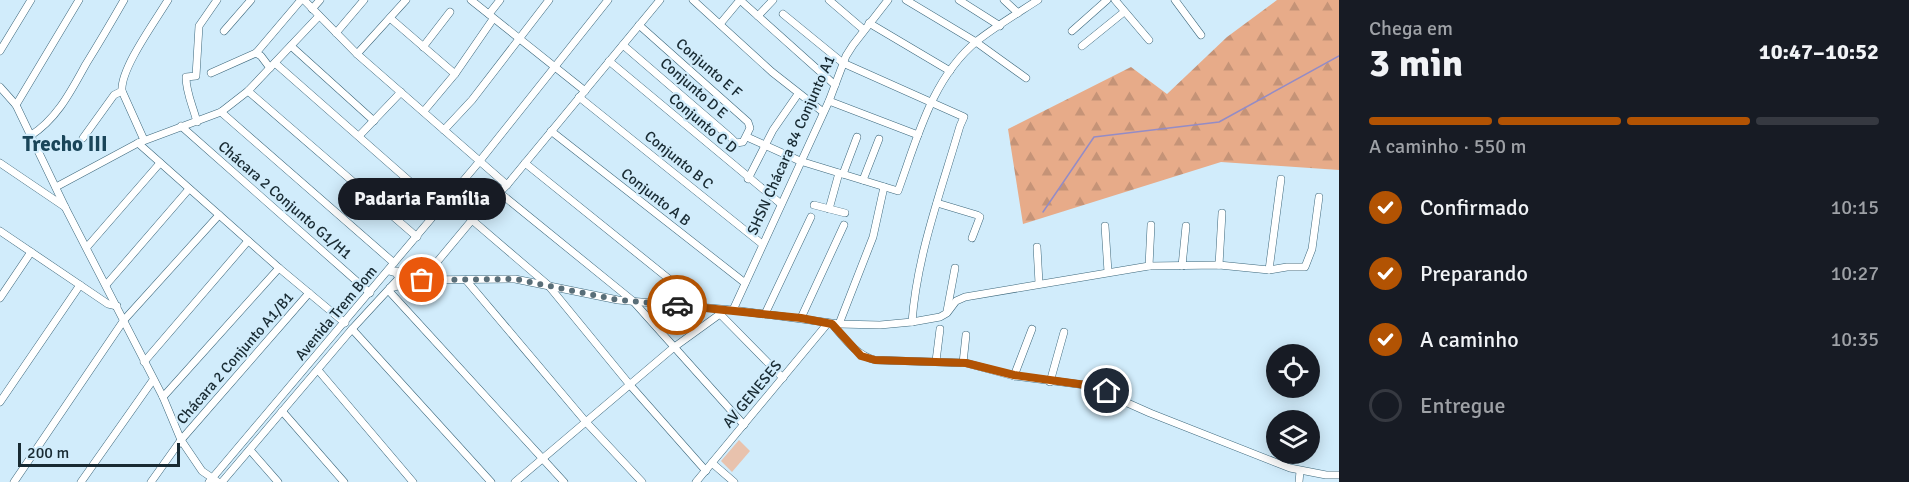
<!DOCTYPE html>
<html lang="pt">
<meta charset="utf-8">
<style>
:root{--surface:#171b24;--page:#20242c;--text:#f1f3f6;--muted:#9ea1a6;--line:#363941;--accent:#b25303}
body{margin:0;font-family:Signika,sans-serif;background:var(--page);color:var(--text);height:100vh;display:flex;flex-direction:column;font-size:22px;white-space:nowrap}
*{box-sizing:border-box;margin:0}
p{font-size:20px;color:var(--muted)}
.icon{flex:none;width:33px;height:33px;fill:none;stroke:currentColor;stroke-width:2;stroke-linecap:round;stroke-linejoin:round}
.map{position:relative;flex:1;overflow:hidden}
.panel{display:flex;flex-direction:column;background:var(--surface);width:570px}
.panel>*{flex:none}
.controls{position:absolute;left:1266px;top:344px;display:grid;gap:12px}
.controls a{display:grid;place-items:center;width:54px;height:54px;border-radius:50%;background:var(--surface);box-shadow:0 3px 15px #0003;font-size:30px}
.scale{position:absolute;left:18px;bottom:15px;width:162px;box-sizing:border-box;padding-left:6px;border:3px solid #182a32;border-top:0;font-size:16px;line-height:21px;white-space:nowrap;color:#182a32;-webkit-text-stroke:4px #d1ecfb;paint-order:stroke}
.pin{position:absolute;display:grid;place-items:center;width:51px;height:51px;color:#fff;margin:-26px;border:3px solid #fff;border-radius:50%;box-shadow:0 2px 6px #0007}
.courier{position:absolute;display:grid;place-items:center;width:60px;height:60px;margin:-30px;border:4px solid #b25303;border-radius:50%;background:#fff;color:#222;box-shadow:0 2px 8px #0007}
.bubble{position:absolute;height:42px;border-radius:21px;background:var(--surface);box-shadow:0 3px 15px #0003;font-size:20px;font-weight:800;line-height:42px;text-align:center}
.head em{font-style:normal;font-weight:800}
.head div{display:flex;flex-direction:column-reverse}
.head{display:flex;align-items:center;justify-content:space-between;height:102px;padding:0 30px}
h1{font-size:39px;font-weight:800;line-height:45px}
.bar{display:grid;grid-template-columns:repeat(4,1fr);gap:9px 6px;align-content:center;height:72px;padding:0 30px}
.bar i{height:8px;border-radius:4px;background:var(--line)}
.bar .active{background:var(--accent)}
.bar p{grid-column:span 4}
ol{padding:0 30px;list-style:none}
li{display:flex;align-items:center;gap:18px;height:66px}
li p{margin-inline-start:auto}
li .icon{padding:6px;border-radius:50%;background:var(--accent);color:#fff;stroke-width:4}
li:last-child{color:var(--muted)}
li i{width:33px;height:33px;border:3px solid var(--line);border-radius:50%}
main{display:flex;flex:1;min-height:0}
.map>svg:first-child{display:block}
.forest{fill:url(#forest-firs)}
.pitch{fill:#e8c2ad}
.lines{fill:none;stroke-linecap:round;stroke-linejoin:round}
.stream{stroke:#948cc6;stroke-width:1.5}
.minor-casing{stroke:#3c677b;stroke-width:8}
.minor{stroke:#fff;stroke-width:7}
.done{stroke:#596e78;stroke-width:6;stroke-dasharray:0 10.8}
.route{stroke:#b25303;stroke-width:8}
.labels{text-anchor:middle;stroke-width:4.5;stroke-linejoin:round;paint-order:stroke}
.street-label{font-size:15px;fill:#182a32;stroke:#d1ecfb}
.district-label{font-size:21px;font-weight:bold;fill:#1a4559;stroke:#d1ecfb}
</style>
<main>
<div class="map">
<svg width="1339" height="482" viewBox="0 0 1339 482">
<defs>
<pattern id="forest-firs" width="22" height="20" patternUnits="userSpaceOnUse" patternTransform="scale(1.5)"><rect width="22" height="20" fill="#e7ab89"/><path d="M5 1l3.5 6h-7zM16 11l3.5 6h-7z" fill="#c59377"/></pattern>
</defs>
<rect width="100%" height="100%" fill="#d1ecfb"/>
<path class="forest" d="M1277,0h62v170l-118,-8 -198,62 -15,-95 123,-62 36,27 60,-57z"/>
<path class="pitch" d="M739,440l11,11 -18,21 -11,-11z"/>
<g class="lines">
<path class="stream" d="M1043,212l51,-75 125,-15 120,-66"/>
<defs>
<g id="minor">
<path d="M304,0l53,54 150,131"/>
<path d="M471,0l114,91"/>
<path d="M693,0l79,72 51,40"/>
<path d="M740,0l95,85"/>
<path d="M829,0l35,30"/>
<path d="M906,0l70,42 50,36"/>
<path d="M959,0l41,26"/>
<path d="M1004,0l14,13"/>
<path d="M1115,0l34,40"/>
<path d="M1175,0l26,35"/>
<path d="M312,9l8,-9"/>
<path d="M489,14l11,-14"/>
<path d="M783,14l60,49 121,54 -4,9c-19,65 -43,129 -48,196"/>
<path d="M758,16l15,-16"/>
<path d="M390,18l65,56"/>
<path d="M869,23l81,48"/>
<path d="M720,24l20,-24"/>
<path d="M224,31l27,-31"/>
<path d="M1072,31l35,-31"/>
<path d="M336,33l28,-33"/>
<path d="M623,45l108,93 5,5 7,-1 7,-14 -2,-6 -109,-97"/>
<path d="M291,46l83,75"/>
<path d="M1082,46l42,-34"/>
<path d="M423,47l27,-35"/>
<path d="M0,51l31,-51"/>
<path d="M256,53l45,-53"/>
<path d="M357,54l49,-54"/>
<path d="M609,61l172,143"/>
<path d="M275,63l165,145"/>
<path d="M211,73l45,-20 5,3 9,12"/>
<path d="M0,87l16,18 49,102 98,190 18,43 21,31 16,11"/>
<path d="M248,91l169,146"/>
<path d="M579,97l183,147"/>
<path d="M829,101l89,34"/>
<path d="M16,105l63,-105"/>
<path d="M424,111l31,-37 38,-55"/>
<path d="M221,112l173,151"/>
<path d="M197,122c-4,-16 -11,-29 -11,-45l10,-1 3,-50 18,-26"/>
<path d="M181,126l189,167"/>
<path d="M444,130l28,-30 77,-100"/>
<path d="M551,131l194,152"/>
<path d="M30,136c27,-17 41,-45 56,-72 13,-21 26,-43 38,-64"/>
<path d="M359,136l42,-44"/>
<path d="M747,137l53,24 98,30c19,-52 34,-113 79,-150 19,-15 41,-28 61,-41"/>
<path d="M83,138l31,-43 8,-4"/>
<path d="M144,140l-22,-49c-2,-22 34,-71 46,-91"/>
<path d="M138,143l141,125 66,55"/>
<path d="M0,163l65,44"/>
<path d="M525,163l180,145"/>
<path d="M843,174l14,-37"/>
<path d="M748,179l25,-49 25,-36"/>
<path d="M863,180l16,-41"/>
<path d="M56,187l82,-44 83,-31 27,-21 71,-75"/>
<path d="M500,193l133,108 111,124"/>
<path d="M937,203l40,12 3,2 -8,21"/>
<path d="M814,205l31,8"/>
<path d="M829,209l10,-36"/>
<path d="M472,220l76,65 82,100 76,86"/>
<path d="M1105,226l3,46"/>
<path d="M0,231l108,73 9,2"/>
<path d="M87,247l73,-84"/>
<path d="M1037,247l2,36"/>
<path d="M1219,265l3,-52"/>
<path d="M1149,266l2,-41"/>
<path d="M1182,266l4,-40"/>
<path d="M1269,270l12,-91"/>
<path d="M394,271h5l21,8"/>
<path d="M422,280l50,-60 35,-35 153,-185"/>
<path d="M466,280l120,142 56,60"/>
<path d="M106,285l83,-96"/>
<path d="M390,288l32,-8 93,-1 103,21 115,10 106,14 41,1 32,-3 28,-5 7,-4 9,-12 9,-4 184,-31 70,-1 50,5 18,-3h18l7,-18 7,-52"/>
<path d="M389,291l175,191"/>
<path d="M0,298l31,-46"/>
<path d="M720,310v4l63,64"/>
<path d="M733,310l96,-209 17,-45 7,-11 35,-45"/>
<path d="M947,311l8,-43"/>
<path d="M765,314l46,-97"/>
<path d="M801,318l43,-93"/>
<path d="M832,324c13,15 24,31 43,36l91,3 48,13 79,10 14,5 16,10 27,12 140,55 36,7h13"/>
<path d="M839,324l34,-87 11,-50"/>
<path d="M352,329l139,153"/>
<path d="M936,361l4,-32"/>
<path d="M144,362l104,-121"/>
<path d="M963,363l3,-28"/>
<path d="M318,370l95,112"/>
<path d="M1014,376l18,-47"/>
<path d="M1050,382l14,-50"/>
<path d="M163,397l116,-129"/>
<path d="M0,402l80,-117"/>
<path d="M282,411l62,71"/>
<path d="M250,450l28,32"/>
<path d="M712,463l22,19"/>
<path d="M14,482l110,-162 95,-105"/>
<path d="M81,482l72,-102"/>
<path d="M151,482l30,-42 128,-147"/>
<path d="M209,482l270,-320 129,-162"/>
<path d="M222,482l130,-153 47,-51 -3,-5 -7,-2"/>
<path d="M515,482l158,-134 47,-34"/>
<path d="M696,482l132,-159"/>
<path d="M1299,482l1,-11"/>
</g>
</defs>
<use href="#minor" class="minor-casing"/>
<use href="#minor" class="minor"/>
</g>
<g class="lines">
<path class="done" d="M422,280l93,-1 103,21 59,5"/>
<path class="route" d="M677,305l124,13 31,6 29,32 14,4 91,3 48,12 79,11 14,5"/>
</g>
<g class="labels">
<g class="street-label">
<text transform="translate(709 68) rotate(41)" y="5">Conjunto E F</text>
<text transform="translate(694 88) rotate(41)" y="5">Conjunto D E</text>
<text transform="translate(703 123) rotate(40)" y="5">Conjunto C D</text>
<text transform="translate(791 145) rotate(-66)" y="5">SHSN Chácara 84 Conjunto A1</text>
<text transform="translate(679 160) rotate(39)" y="5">Conjunto B C</text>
<text transform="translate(656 197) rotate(38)" y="5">Conjunto A B</text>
<text transform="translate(285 200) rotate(41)" y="5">Chácara 2 Conjunto G1/H1</text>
<text transform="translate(336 313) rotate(-50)" y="5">Avenida Trem Bom</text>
<text transform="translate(235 358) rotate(-49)" y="5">Chácara 2 Conjunto A1/B1</text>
<text transform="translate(752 394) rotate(-50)" y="5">AV GENESES</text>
</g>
<g class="district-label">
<text x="65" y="151">Trecho III</text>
</g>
</g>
</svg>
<div class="controls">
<a><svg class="icon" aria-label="locate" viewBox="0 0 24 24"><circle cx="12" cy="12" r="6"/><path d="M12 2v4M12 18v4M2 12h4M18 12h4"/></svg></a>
<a><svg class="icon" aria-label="layers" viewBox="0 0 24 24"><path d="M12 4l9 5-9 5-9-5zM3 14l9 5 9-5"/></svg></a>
</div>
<div class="scale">200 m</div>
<div class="pin" style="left:422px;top:280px;background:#ea580c"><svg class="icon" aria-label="bag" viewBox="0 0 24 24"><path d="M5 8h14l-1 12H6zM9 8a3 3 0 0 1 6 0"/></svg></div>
<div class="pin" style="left:1107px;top:391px;background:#1f2937"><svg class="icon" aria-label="home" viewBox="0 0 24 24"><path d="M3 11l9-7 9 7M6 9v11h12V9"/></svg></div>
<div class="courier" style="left:677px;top:305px"><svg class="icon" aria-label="car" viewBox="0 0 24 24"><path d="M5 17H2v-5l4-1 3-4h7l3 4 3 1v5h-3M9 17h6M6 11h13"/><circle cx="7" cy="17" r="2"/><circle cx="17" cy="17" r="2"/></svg></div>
<div class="bubble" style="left:338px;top:178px;width:168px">Padaria Família</div>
</div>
<section class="panel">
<div class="head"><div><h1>3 min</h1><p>Chega em</p></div><em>10:47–10:52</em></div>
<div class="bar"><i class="active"></i><i class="active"></i><i class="active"></i><i></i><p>A caminho · 550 m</p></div>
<ol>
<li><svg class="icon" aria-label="check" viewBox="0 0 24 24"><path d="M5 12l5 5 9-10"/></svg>Confirmado<p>10:15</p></li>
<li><svg class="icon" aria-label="check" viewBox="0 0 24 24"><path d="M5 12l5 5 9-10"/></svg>Preparando<p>10:27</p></li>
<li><svg class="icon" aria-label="check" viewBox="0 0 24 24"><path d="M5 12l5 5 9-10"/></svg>A caminho<p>10:35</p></li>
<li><i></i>Entregue</li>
</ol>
</section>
</main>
